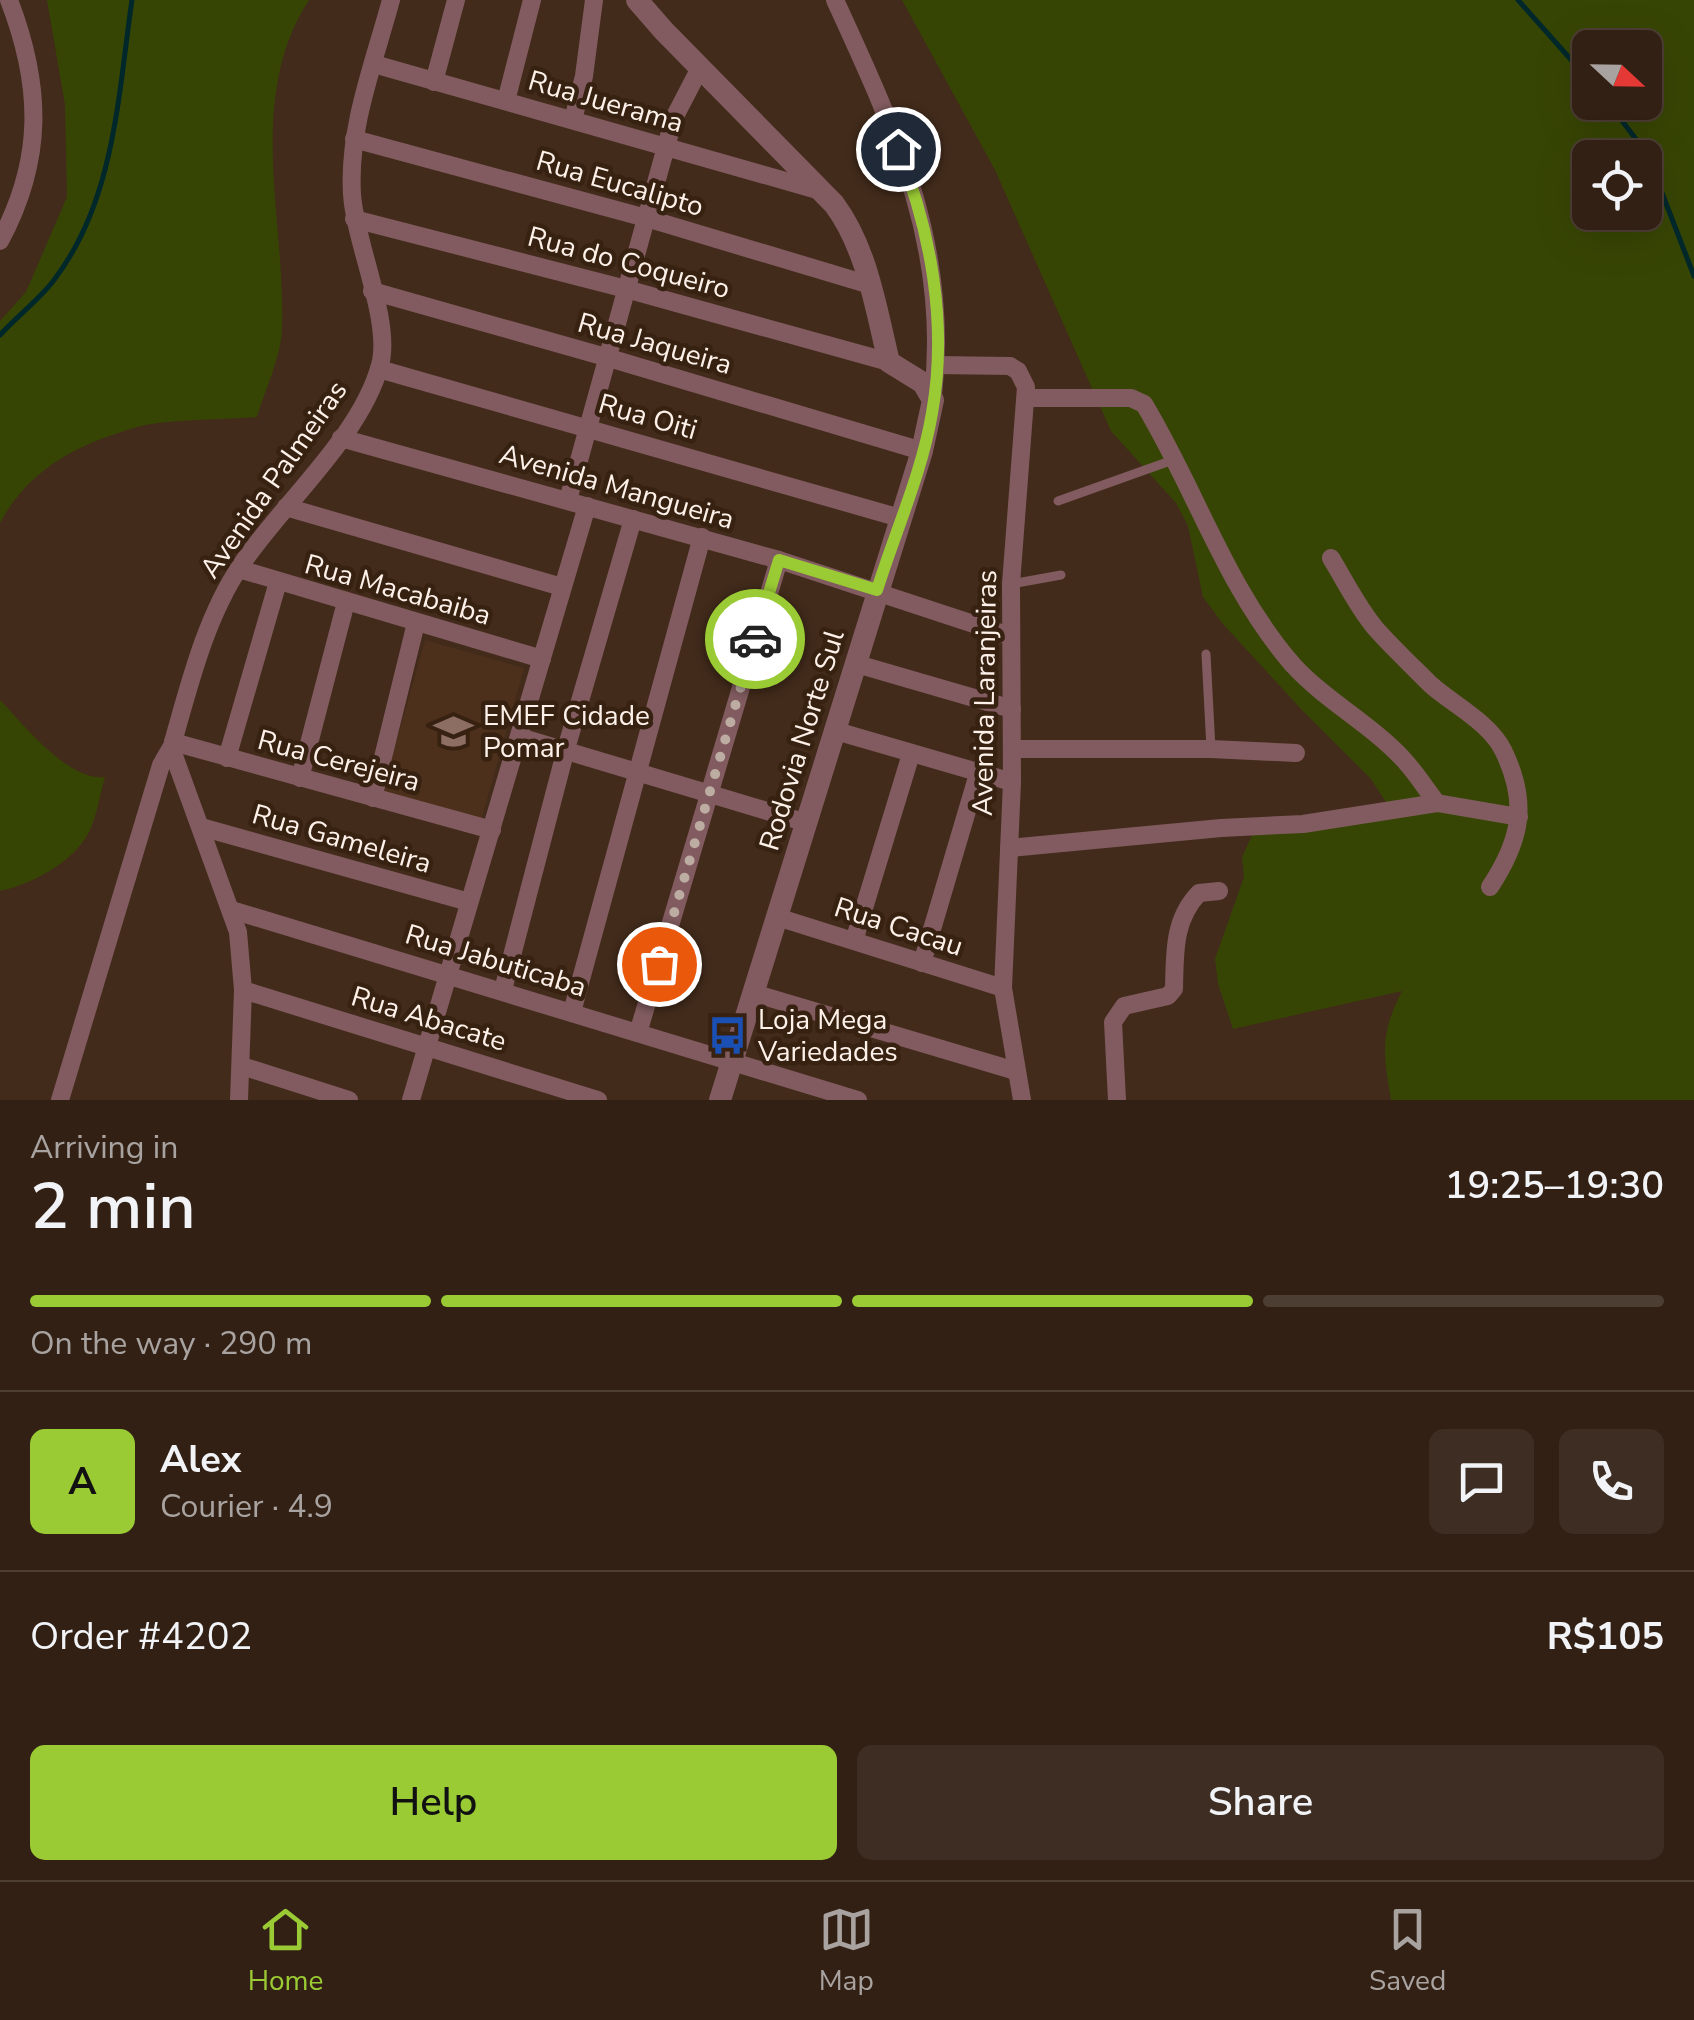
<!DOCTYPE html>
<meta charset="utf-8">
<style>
:root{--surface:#322014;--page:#3d2d22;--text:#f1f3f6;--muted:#a8a3a0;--line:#4d3e34;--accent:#9acb34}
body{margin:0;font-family:"Nunito Sans",sans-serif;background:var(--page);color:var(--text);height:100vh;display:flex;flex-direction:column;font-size:38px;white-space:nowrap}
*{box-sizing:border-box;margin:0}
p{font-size:32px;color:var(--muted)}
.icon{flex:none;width:55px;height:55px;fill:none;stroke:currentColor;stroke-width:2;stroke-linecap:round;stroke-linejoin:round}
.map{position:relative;height:1100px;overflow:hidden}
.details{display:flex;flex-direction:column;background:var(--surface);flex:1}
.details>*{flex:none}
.needle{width:65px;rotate:112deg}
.buttons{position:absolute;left:1572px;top:30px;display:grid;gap:20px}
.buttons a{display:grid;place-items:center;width:90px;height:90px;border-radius:15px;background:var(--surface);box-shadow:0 10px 40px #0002,0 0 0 2px var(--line);font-size:50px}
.pin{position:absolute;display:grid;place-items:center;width:85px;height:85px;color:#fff;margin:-42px;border:5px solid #fff;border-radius:50%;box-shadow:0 2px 10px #0007}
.courier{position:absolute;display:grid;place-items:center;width:100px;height:100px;margin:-50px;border:8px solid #9acb34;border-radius:50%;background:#fff;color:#222;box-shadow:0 2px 12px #0007}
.overview em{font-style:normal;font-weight:600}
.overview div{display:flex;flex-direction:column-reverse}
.overview{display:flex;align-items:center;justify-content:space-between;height:170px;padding:0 30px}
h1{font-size:65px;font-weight:600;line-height:75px}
.bar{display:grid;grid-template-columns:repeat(4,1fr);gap:15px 10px;align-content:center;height:120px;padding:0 30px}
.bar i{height:12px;border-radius:8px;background:var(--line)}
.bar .current{background:var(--accent)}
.bar p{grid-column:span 4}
.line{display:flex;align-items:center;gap:25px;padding:0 30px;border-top:2px solid var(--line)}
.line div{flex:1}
.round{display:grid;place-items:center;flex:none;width:105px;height:105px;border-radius:15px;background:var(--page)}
.primary-button{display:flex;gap:20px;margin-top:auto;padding:20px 30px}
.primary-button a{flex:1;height:115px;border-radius:15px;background:var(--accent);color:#111;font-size:40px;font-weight:600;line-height:115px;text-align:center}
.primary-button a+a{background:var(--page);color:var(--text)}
.dock{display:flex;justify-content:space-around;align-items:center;height:140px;border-top:2px solid var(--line);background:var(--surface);font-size:28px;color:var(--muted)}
.dock a{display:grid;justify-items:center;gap:5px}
.dock .current{color:var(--accent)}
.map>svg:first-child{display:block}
.built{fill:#4c301b}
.green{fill:#374504;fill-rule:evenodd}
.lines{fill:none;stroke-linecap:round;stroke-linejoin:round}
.stream{stroke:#00282b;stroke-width:5}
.service{stroke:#815b5f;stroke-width:9}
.minor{stroke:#815b5f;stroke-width:18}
.tertiary{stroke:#815b5f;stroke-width:22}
.done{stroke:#bcaca1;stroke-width:10;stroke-dasharray:0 18}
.route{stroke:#9acb34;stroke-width:12}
.labels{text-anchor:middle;stroke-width:9;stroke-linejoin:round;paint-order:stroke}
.street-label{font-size:28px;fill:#fdf1e9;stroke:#372111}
.poi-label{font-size:28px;fill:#fdf1e9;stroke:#372111;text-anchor:start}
</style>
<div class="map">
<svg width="1694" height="1100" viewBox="0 0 1694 1100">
<rect width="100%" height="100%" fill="#422b1b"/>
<path class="built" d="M425,640l99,28 -43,153 -99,-28z"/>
<g class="green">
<path d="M47,0h262c-64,98 -23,221 -27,329 -1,28 -17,61 -25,88 -34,3 -93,2 -123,11 -58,17 -105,41 -134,95v-202l26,-29 41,-95 -2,-92z"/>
<path d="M902,0h792v1100h-303c-8,-47 -11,-66 11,-109l-169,38 -15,-45 -3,-25 29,-82 -2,-20 13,-28 140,-13 -24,-37 -69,-69 -79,-86 -20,-27 -15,-71 -12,-23 -65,-72 -116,-261zM1590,48h55v54h-55zM1590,158h55v54h-55z"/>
<path d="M0,700c23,24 69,82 105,77 -5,17 -8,38 -15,53 -15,32 -58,54 -90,61z"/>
</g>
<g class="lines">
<g class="stream">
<path d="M1518,0l72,81"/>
<path d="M1608,102l39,52 47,122"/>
<path d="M0,335c17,-19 39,-35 54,-55 61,-80 64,-185 78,-280"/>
</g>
<g class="service">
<path d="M1058,501l115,-41"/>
<path d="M1011,584l50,-9"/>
<path d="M1206,654l5,95"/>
</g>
<g class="minor">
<path d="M835,0c60,131 115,247 98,395"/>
<path d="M374,64l447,127"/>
<path d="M434,82l22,-82"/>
<path d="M506,101l26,-101"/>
<path d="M573,120l11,-44 10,-76"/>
<path d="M354,139l292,79 224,67"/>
<path d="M354,219l272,70 263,73"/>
<path d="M0,241c44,-82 42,-155 9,-241"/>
<path d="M372,291l237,67 313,93"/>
<path d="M936,365l74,1 8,5 8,16 -15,197 1,198 -9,206 19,112"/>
<path d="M379,369l521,149"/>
<path d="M1026,398h105l13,6c52,86 82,184 149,261 33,36 78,59 111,95 12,13 22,29 33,43"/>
<path d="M341,438l438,122 231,76"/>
<path d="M568,500l106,-382 26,-50"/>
<path d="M286,507l276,80"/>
<path d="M1331,558c14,23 27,50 45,71 17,19 36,37 54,55 22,20 59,38 73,66 26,53 18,90 -13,137"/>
<path d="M239,569l303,90"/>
<path d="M857,664l155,45"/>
<path d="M836,731l176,51"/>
<path d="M520,737l287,86"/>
<path d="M173,742l319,88"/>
<path d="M1013,749h198l85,4"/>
<path d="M227,758l51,-176"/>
<path d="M300,778l46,-176"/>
<path d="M373,798l43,-175"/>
<path d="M201,827l268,75"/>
<path d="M1009,848l212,-20 82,-4 134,-21 82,14"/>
<path d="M232,910l626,190"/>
<path d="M777,917l226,71"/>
<path d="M854,941l57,-187"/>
<path d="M922,963l56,-189"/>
<path d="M243,990l355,110"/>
<path d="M503,990l63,-241 67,-230"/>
<path d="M753,993l263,78"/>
<path d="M572,1012l130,-475"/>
<path d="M638,1033l141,-473"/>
<path d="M242,1066l107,34"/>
<path d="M60,1100l101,-335 11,-19"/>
<path d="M239,1100l4,-110 -5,-58 -65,-179v-11c17,-60 33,-125 68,-177 41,-61 120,-129 139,-200 12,-43 -25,-122 -28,-171 -4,-66 22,-131 39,-194"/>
<path d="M411,1100l176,-594"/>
<path d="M1117,1100l-4,-78 11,-16 44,-10 6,-7c1,-36 -1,-69 25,-96l20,-2"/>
</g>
<path class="tertiary" d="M637,0l27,31 170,173c33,44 42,105 55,158l34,21 10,17 -11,51 -202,649"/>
</g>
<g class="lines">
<path class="done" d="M659,964l96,-325"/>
<path class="route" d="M755,639l24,-79 98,30c18,-58 45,-117 55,-177 16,-88 -1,-182 -34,-264"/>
</g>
<defs>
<symbol id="school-bare" viewBox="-9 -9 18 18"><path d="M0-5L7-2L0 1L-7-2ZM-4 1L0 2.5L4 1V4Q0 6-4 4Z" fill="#8d6e63" stroke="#372111" stroke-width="2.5" paint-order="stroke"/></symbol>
<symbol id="bus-bare" viewBox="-9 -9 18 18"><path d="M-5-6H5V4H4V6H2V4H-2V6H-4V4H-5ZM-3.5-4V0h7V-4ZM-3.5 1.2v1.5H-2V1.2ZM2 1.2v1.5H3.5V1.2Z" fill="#1a4fb4" stroke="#372111" stroke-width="2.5" paint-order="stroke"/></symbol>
</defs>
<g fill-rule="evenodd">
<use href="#school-bare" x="426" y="704" width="55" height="55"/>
<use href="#bus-bare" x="700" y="1008" width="55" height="55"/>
</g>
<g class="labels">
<g class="street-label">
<text transform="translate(606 101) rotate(16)" y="10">Rua Juerama</text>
<text transform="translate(620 183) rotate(16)" y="10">Rua Eucalipto</text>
<text transform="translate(629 262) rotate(15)" y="10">Rua do Coqueiro</text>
<text transform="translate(655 343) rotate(16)" y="10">Rua Jaqueira</text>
<text transform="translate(648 416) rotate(16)" y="10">Rua Oiti</text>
<text transform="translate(273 479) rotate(-55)" y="10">Avenida Palmeiras</text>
<text transform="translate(617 486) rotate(16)" y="10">Avenida Mangueira</text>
<text transform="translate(398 589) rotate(16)" y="10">Rua Macabaiba</text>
<text transform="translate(984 693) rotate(-89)" y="10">Avenida Laranjeiras</text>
<text transform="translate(801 740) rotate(-73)" y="10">Rodovia Norte Sul</text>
<text transform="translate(339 760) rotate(15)" y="10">Rua Cerejeira</text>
<text transform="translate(342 838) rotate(16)" y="10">Rua Gameleira</text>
<text transform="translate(899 926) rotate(18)" y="10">Rua Cacau</text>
<text transform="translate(496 960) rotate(17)" y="10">Rua Jabuticaba</text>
<text transform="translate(429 1018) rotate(17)" y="10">Rua Abacate</text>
</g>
<g class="poi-label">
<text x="483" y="725">EMEF Cidade<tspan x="483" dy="32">Pomar</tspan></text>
<text x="758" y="1029">Loja Mega<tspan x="758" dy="32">Variedades</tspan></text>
</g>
</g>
</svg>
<div class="buttons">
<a><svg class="needle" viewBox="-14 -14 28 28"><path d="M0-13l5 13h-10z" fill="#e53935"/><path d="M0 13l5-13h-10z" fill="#a8a3a0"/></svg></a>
<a><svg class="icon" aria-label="locate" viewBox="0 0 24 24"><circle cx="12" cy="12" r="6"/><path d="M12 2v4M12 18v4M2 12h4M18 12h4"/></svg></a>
</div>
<div class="pin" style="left:659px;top:964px;background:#ea580c"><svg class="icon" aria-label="bag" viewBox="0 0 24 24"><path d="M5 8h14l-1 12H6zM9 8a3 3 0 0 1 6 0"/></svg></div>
<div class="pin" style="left:898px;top:149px;background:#1f2937"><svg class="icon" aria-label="home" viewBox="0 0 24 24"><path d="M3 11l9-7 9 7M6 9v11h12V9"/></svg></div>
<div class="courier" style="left:755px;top:639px"><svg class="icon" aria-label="car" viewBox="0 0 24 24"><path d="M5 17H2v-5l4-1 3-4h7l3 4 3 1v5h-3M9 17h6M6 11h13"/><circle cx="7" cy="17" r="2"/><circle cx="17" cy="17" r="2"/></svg></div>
</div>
<section class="details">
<div class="overview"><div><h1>2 min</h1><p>Arriving in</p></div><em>19:25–19:30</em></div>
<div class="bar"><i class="current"></i><i class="current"></i><i class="current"></i><i></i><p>On the way · 290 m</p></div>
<div class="line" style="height:180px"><b class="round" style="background:var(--accent);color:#111">A</b><div><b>Alex</b><p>Courier · 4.9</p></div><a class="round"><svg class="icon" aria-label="chat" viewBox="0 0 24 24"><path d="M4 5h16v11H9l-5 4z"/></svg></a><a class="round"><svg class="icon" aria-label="phone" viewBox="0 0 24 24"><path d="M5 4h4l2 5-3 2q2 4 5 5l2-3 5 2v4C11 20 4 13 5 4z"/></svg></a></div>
<div class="line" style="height:130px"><div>Order #4202</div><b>R$105</b></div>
<div class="primary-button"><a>Help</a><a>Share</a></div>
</section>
<nav class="dock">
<a class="current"><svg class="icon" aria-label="home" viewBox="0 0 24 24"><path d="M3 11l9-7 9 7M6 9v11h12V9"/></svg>Home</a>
<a><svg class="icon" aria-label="map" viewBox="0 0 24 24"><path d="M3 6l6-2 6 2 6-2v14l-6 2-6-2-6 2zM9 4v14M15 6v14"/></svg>Map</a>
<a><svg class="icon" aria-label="saved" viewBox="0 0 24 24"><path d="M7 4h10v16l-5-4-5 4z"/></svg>Saved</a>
</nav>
